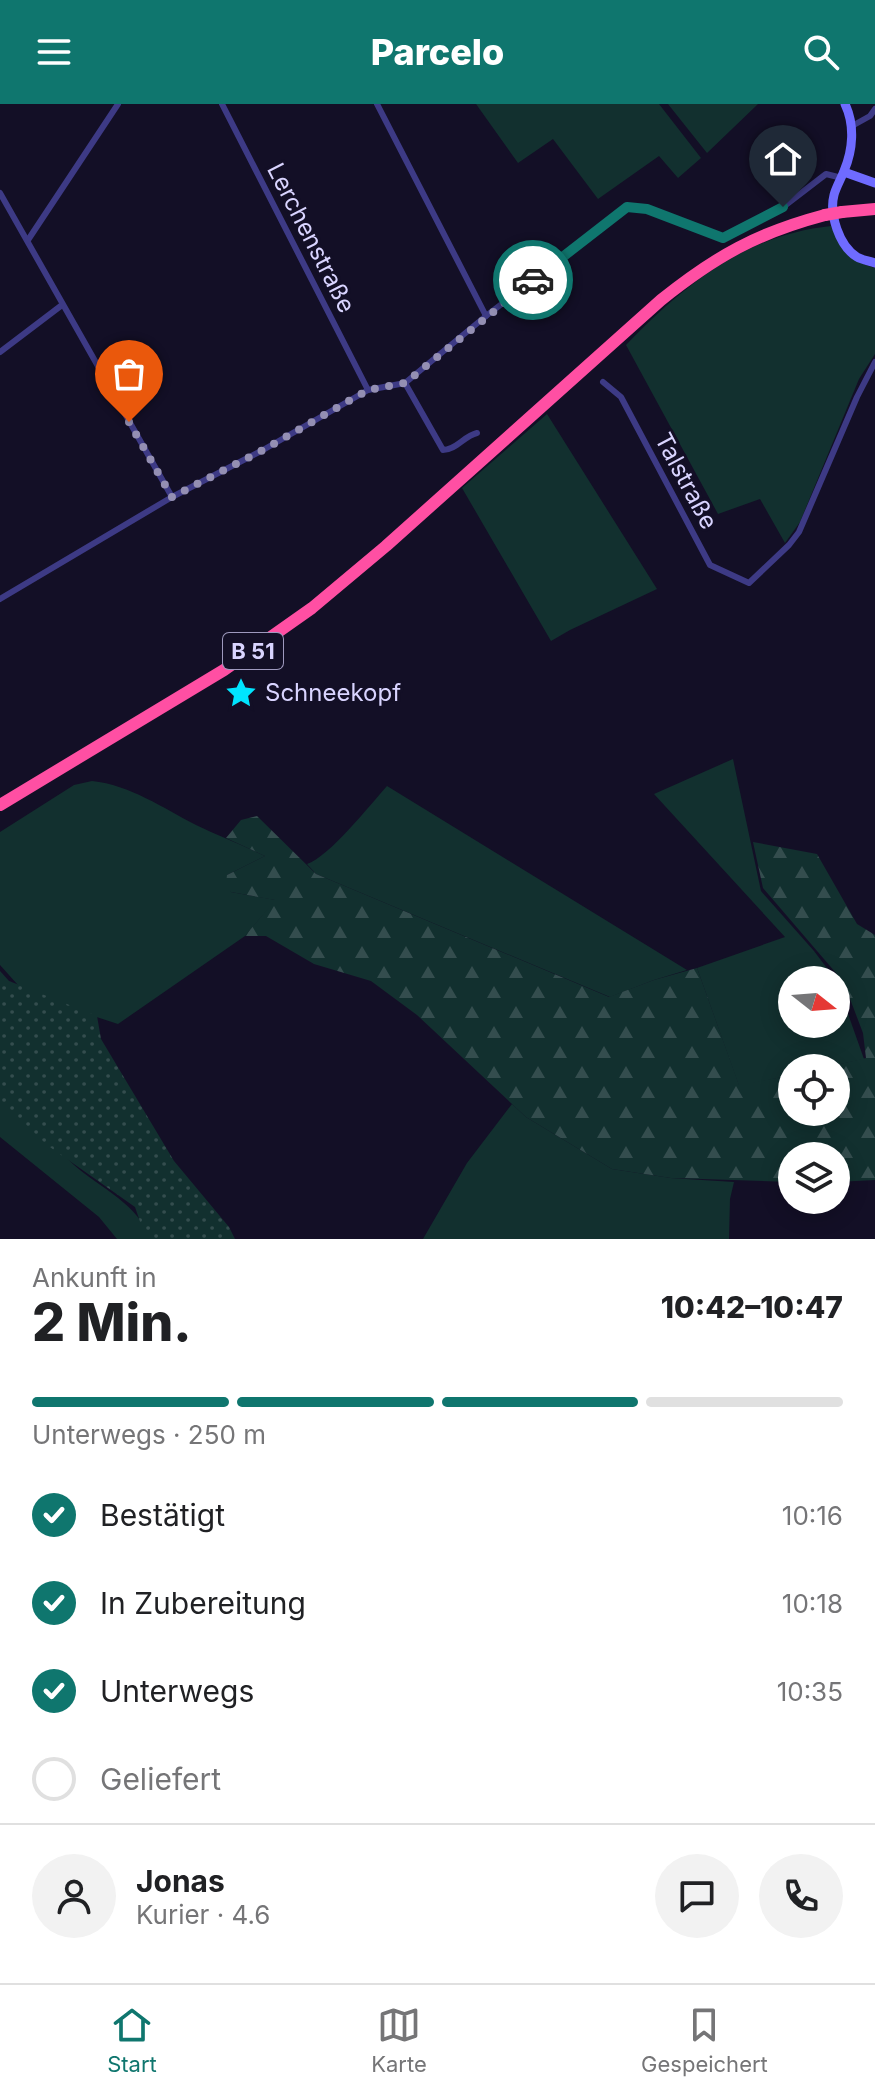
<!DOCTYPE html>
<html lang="de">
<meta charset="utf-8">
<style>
:root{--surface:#fff;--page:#f2f2f2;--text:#202124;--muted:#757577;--line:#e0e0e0;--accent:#0f766e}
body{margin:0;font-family:Inter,sans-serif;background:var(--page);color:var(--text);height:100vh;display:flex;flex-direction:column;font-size:30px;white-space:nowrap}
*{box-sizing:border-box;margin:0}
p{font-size:26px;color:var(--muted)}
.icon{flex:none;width:44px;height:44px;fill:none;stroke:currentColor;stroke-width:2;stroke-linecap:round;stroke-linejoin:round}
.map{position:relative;height:1135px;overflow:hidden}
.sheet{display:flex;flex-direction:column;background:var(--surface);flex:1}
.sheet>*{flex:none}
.needle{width:52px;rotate:107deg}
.tools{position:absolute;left:778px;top:862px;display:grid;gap:16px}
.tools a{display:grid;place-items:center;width:72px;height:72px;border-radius:50%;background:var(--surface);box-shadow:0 4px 20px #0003;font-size:40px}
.pin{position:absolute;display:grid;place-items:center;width:68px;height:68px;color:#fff;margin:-82px -34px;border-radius:50% 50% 50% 0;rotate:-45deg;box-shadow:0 0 8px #0007}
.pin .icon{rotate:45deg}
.courier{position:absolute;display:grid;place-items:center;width:80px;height:80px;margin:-40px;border:6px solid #0f766e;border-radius:50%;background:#fff;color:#222;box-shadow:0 2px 10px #0007}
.overview em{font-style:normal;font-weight:800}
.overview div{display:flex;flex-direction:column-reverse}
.overview{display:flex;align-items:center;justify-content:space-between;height:136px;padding:0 32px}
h1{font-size:52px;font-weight:800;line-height:60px}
.bar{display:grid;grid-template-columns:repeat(4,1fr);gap:12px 8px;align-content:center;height:96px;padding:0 32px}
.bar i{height:10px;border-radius:6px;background:var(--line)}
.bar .active{background:var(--accent)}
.bar p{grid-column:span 4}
.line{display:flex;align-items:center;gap:20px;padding:0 32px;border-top:2px solid var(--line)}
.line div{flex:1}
.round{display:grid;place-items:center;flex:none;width:84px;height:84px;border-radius:42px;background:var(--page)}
ol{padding:0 32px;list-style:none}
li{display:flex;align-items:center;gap:24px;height:88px}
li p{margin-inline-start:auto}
li .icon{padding:8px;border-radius:50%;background:var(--accent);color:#fff;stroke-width:4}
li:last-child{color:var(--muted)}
li i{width:44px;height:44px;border:4px solid var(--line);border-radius:50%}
header{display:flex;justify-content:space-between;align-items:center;height:104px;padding:0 32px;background:var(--accent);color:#fff;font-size:36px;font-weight:800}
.tab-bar{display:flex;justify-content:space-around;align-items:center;height:112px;border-top:2px solid var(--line);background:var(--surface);font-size:22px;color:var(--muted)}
.tab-bar a{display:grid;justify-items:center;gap:4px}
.tab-bar .active{color:var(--accent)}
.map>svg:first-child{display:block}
.grass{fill:#12302f}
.forest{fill:url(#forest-firs)}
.park{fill:url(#park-dots)}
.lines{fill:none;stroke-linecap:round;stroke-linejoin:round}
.street{stroke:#3d3a85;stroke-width:6}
.secondary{stroke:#6f6bff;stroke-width:9}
.highway{stroke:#ff4fa3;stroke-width:12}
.highway-bridge{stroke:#ff4fa3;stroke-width:12}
.done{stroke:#948fb3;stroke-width:8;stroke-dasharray:0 14.4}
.route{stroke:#0f766e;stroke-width:10}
.labels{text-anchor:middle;stroke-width:6;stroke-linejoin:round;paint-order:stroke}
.shield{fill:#130f26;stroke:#9e99be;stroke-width:2}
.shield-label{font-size:22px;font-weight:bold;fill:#d9d4ff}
.street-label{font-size:24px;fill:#d9d4ff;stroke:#130f26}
.poi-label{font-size:24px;fill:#d9d4ff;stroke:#130f26;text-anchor:start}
</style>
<header><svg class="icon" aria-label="menu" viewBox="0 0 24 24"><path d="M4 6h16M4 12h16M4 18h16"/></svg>Parcelo<svg class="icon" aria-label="search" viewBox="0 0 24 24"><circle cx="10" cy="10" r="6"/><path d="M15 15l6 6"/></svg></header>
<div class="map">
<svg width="875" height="1135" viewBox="0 0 875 1135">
<defs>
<pattern id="forest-firs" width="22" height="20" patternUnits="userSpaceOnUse" patternTransform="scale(2)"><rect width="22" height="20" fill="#12302f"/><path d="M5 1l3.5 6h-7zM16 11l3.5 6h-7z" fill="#344d4e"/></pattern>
<pattern id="park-dots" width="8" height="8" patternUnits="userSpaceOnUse" patternTransform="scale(2)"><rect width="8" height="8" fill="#12302f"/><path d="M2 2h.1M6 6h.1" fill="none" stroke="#344d4e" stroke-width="1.8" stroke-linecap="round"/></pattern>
</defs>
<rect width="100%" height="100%" fill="#130f26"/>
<g class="grass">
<path d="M476,0h183l42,54 -23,20 -19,-22 -61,43 -45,-60 -35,24z"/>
<path d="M668,0h90l-51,49z"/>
<path d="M831,122c11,22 18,35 44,42v86l-16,25 -59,143 -15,21 -25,-44 -42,15 -92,-169c58,-60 119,-110 205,-119z"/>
<path d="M547,310l110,175 -87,41 -19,11 -89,-153z"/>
<path d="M733,655l28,132 53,60 22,29h-44v44h44v-44l28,79 -41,9h-31v7l-53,11 -42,-118 88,-31 -131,-143z"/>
<path d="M92,677c38,4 71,27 104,44 23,11 46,20 69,31l-38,19 4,17 45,8 -31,36 -127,88 -92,-30 -26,-29v-133l74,-47z"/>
<path d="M387,682l300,184 -33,10 -44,17 -294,-123 -9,-10c22,-7 63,-59 80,-78z"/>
<path d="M0,983c25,26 48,54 74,78 24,22 67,40 75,74h-32l-18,-22 -99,-80z"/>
<path d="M512,1000l14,13 86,52 59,9 63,4 -4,17 -1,40h-306l44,-76z"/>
</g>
<path class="forest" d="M257,712l59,58 293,123 45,-17 43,-12 42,117 53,-10v37h44v-44h-13l43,-10 -3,-25 -16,-42 -11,-18 -73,-85 -10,-46 64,12 40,70 18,11v245l-39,2v-26h-44v26l-121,-4 -59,-9 -86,-52 -109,-102 -46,-34 -57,-17 -48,-28h-21l30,-36 -44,-8 -5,-8 1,-9 38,-19 -39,-18 15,-18z"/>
<path class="park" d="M0,867l9,10 88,35 4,23 73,122 55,66 6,12h-89l-11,-32 -88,-62 -47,-45z"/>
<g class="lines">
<g class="street">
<path d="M222,0l146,286"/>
<path d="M377,0l109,212"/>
<path d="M852,22l18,-10 5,-7"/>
<path d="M0,89l172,304"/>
<path d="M28,136l90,-136"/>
<path d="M0,248l62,-47"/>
<path d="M603,278l18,15 89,168 39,18 40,-38 10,-13 58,-135 18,-35"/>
<path d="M477,329c-13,3 -21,17 -34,17l-38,-67 81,-67 141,-109 20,2 76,29 60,-31 43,-33 16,4"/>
<path d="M0,495l172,-102 91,-47 105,-60 37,-7"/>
</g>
<g class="secondary">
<path d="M845,0c10,21 8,46 -1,67 -3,8 -8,16 -10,24 -5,19 5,51 23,62 5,3 12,4 18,6"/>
<path d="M844,68l31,11"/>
</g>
<g class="highway">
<path d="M842,108l33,-3"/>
<path d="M0,701l224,-135 88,-62 74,-62 275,-246c55,-44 96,-67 164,-85"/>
</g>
<path class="highway-bridge" d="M825,111l17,-3"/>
</g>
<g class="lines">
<path class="done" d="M129,318l43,75 91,-47 105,-60 37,-7 128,-103"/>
<path class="route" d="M533,176l94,-73 20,2 76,29 60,-31"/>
</g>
<defs>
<symbol id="sight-bare" viewBox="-9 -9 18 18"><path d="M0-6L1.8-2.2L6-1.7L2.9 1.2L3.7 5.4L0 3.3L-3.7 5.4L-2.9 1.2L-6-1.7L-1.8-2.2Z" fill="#00e5ff" stroke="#130f26" stroke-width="2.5" paint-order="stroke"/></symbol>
</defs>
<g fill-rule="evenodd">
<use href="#sight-bare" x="219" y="567" width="44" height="44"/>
</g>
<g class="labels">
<rect class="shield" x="223" y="529" width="60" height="36" rx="6"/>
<g class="shield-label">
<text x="253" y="555">B 51</text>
</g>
<g class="street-label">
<text transform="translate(311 134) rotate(63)" y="8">Lerchenstraße</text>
<text transform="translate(686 377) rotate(62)" y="8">Talstraße</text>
</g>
<g class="poi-label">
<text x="265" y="597">Schneekopf</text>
</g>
</g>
</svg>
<div class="tools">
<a><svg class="needle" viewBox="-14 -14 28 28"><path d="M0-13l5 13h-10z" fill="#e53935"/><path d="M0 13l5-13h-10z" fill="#757577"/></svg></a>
<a><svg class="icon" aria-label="locate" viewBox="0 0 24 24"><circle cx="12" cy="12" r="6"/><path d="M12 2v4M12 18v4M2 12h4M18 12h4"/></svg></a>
<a><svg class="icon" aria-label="layers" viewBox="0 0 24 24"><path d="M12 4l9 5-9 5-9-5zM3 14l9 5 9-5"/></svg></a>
</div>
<div class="pin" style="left:129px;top:318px;background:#ea580c"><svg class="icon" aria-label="bag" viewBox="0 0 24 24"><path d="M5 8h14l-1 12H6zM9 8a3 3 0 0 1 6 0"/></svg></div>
<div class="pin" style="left:783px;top:103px;background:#1f2937"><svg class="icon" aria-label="home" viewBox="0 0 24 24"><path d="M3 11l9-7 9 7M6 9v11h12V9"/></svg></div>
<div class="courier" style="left:533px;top:176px"><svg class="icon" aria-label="car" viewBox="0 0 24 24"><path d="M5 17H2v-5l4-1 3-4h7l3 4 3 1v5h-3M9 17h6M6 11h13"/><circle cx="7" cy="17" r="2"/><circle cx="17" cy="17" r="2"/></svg></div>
</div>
<section class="sheet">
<div class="overview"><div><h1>2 Min.</h1><p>Ankunft in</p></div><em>10:42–10:47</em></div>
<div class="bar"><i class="active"></i><i class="active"></i><i class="active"></i><i></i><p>Unterwegs · 250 m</p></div>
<ol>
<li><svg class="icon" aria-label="check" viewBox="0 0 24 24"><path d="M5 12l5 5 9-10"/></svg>Bestätigt<p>10:16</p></li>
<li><svg class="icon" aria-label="check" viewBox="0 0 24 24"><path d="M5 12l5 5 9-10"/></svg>In Zubereitung<p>10:18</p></li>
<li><svg class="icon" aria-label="check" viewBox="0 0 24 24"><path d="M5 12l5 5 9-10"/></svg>Unterwegs<p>10:35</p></li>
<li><i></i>Geliefert</li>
</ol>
<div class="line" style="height:144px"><a class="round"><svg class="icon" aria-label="person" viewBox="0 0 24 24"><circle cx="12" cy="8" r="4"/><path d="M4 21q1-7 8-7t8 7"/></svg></a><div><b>Jonas</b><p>Kurier · 4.6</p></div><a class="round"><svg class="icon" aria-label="chat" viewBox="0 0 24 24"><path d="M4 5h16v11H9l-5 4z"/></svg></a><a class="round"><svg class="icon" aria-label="phone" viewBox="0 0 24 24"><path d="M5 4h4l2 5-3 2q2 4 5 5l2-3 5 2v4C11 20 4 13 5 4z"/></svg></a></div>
</section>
<nav class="tab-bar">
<a class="active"><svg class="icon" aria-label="home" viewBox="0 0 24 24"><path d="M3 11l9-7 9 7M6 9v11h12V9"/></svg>Start</a>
<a><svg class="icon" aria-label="map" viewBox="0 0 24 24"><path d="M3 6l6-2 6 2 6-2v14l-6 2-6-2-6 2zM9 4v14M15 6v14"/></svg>Karte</a>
<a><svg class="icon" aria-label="saved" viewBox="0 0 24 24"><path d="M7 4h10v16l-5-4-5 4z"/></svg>Gespeichert</a>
</nav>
